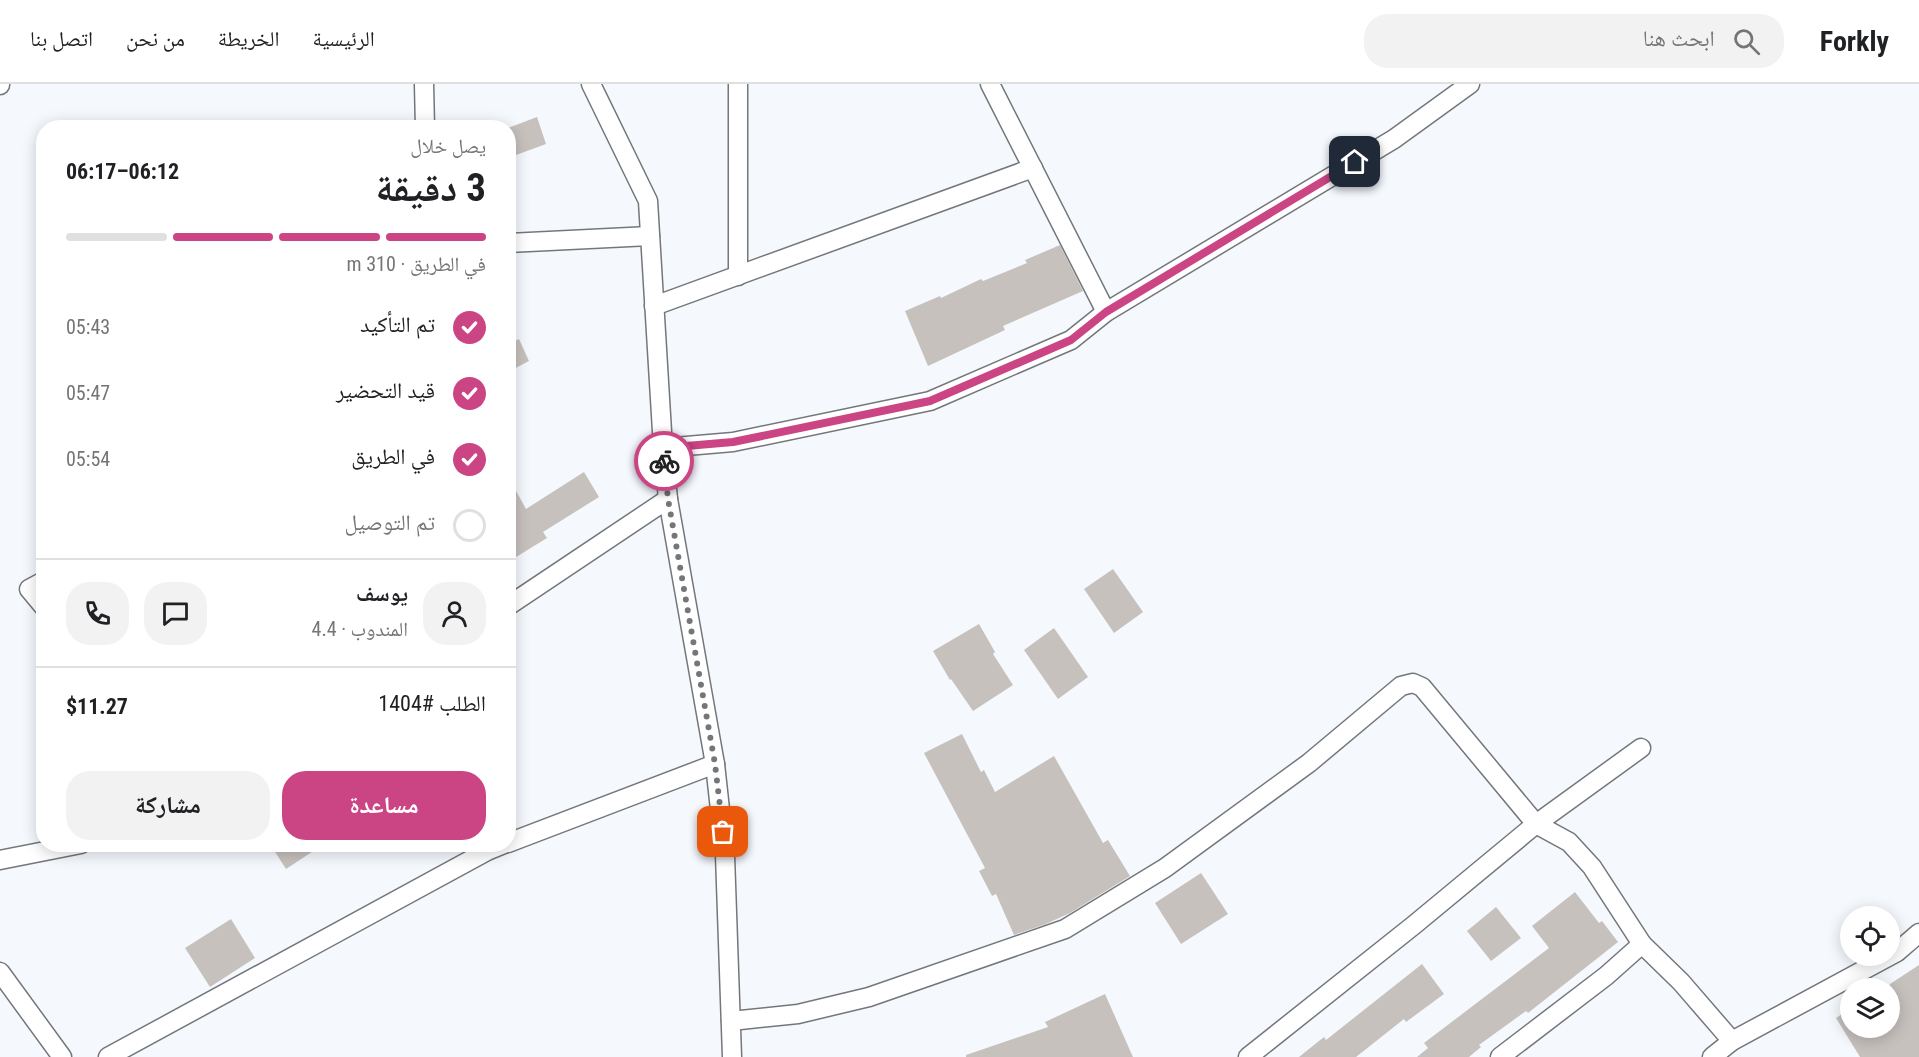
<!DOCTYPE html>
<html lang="ar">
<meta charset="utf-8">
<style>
:root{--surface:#fff;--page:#f2f2f2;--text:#202124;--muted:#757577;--line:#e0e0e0;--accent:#cb4483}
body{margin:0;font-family:"Roboto Condensed","Noto Naskh Arabic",sans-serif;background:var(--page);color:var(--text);direction:rtl;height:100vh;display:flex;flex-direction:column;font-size:22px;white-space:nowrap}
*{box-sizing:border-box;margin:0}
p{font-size:20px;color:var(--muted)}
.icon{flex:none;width:33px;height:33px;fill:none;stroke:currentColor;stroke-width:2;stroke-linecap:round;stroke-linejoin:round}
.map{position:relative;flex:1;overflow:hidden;direction:ltr}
.panel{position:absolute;left:36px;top:36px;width:480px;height:732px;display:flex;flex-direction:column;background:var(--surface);border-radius:24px;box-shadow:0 3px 15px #0003;direction:rtl}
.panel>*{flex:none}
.fabs{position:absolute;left:1840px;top:822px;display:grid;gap:12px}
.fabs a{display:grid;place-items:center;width:60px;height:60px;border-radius:50%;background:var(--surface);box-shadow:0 3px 15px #0003;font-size:30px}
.pin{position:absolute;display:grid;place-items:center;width:51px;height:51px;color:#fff;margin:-26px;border-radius:12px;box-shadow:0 3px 9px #0006}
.courier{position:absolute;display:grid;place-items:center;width:60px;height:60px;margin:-30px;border:4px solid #cb4483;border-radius:50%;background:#fff;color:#222;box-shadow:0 2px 8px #0007}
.overview em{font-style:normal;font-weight:700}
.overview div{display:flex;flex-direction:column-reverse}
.overview{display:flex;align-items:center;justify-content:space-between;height:102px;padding:0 30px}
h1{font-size:39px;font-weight:700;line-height:45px}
.bar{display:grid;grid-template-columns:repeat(4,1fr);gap:9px 6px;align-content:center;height:72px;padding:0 30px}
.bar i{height:8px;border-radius:4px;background:var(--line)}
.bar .selected{background:var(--accent)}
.bar p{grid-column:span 4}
.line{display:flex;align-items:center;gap:15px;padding:0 30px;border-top:2px solid var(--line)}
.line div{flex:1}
.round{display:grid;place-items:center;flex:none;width:63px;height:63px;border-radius:24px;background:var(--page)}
ol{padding:0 30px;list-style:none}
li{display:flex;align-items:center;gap:18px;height:66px}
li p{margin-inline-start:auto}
li .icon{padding:6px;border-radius:50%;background:var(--accent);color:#fff;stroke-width:4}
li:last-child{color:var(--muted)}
li i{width:33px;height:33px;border:3px solid var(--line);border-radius:50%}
.action{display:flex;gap:12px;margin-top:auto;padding:12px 30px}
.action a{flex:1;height:69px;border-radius:24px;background:var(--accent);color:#fff;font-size:24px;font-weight:700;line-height:69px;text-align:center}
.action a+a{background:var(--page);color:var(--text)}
header{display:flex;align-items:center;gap:36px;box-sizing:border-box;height:84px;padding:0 30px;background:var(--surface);border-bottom:2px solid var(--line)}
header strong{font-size:28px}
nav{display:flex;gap:33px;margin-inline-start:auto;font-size:21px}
.search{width:420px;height:54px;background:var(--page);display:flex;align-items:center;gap:15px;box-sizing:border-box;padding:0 21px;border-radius:24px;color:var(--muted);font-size:22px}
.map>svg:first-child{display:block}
.building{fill:#c7c1be}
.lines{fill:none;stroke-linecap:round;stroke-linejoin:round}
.minor-casing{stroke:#73777b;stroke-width:21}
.minor{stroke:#fff;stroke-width:18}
.done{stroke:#747679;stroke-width:6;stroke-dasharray:0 10.8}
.route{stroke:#cb4483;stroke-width:8}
</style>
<header>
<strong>Forkly</strong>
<div class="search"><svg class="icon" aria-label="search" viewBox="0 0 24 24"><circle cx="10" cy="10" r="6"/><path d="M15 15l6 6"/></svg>ابحث هنا</div>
<nav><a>الرئيسية</a><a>الخريطة</a><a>من نحن</a><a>اتصل بنا</a></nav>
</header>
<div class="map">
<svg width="1919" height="973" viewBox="0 0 1919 973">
<rect width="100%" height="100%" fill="#f5f9fe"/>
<g class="building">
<path d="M537,33l9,27 -38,14v-30z"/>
<path d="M1060,161l23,46 -80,35 2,4 -77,36 -23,-55 35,-15 1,2 40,-19 2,2 44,-18 -2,-3z"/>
<path d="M519,255l10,22 -21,11v-28z"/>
<path d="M584,388l15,25 -56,35 4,6 -39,24v-86l18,33z"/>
<path d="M1113,485l30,43 -29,21 -30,-44z"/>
<path d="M979,540l16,28 -2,2 20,31 -40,26 -22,-32 -1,1 -17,-29z"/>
<path d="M1054,544l34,49 -30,22 -34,-49z"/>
<path d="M962,650l19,38 3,-2 11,22 59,-36 49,87 5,-3 22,36 -60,37 -24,11 -32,11 -18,-41 -4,2 -13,-25 6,-3 -61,-115z"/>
<path d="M270,760h54l-38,25z"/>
<path d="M1201,789l27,41 -47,30 -26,-41z"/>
<path d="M1575,808l24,31 3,-2 16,21 -90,71 -2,-2 -47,34 2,2 -12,10h-52l11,-9 -4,-5 125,-95 -17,-22z"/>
<path d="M1496,823l25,31 -30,23 -24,-30z"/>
<path d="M231,835l24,39 -45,29 -25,-39z"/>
<path d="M1422,880l22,30 -38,28 -2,-3 -48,38h-57l25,-20 2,3z"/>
<path d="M1919,881v92h-59l-24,-39 15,-10v20h39v-44z"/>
<path d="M1105,910l28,63h-167v-2l82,-28 -3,-5z"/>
</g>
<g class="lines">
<defs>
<g id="minor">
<path d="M424,0l1,44"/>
<path d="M591,0l57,117 15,247 5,51 47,265 10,91 7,202"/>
<path d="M990,0l116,228"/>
<path d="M0,1v-1"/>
<path d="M508,159l142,-7"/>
<path d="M738,192v-192"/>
<path d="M654,222l379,-138"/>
<path d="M663,364l70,-6 197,-41 141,-61 35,-28 288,-173 76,-55"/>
<path d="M44,497l-15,8 15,18"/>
<path d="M508,522l160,-107"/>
<path d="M508,759l207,-79"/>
<path d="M0,776l81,-16"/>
<path d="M1642,860l39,38 51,59"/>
<path d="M0,888l62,85"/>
<path d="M731,937l67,-7 71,-17 196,-68 100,-61 144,-105 92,-77 12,-3 9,4 114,137 -122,101 -166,132"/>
<path d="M108,973l379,-206 17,-7"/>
<path d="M1500,973l106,-81 36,-32 -50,-77 -23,-25 -33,-18 105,-76"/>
<path d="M1712,973l20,-16 165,-89 22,-19"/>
</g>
</defs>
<use href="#minor" class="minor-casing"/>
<use href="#minor" class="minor"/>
</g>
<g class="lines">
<path class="done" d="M664,377l4,38 47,265 8,68"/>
<path class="route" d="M664,377l-1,-13 70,-6 197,-41 141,-61 35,-28 249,-150"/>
</g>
</svg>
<div class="fabs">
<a><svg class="icon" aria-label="locate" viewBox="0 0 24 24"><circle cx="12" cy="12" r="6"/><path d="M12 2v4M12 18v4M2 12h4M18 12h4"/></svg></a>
<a><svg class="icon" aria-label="layers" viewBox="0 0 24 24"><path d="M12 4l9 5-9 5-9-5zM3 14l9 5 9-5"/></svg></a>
</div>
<div class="pin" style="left:723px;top:748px;background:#ea580c"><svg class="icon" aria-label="bag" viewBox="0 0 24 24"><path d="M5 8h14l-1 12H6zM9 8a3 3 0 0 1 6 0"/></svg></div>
<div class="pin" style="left:1355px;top:78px;background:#1f2937"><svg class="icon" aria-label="home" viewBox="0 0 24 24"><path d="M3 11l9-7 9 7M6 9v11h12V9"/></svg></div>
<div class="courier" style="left:664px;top:377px"><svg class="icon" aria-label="bike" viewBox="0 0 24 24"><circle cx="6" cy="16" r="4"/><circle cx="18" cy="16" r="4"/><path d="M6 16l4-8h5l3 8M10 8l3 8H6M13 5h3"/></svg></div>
<section class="panel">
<div class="overview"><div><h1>3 دقيقة</h1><p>يصل خلال</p></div><em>06:12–06:17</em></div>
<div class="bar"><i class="selected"></i><i class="selected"></i><i class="selected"></i><i></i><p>في الطريق · 310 m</p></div>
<ol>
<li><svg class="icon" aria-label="check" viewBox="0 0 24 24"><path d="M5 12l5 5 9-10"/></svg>تم التأكيد<p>05:43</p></li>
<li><svg class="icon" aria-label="check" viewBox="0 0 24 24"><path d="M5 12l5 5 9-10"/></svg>قيد التحضير<p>05:47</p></li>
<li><svg class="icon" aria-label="check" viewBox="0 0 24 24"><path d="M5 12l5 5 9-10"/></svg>في الطريق<p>05:54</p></li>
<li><i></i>تم التوصيل</li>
</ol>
<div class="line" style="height:108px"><a class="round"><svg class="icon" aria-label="person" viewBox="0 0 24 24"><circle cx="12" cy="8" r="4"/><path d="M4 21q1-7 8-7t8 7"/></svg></a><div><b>يوسف</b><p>المندوب · 4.4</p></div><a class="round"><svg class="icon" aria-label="chat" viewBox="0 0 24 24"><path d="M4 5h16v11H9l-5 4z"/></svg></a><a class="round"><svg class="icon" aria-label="phone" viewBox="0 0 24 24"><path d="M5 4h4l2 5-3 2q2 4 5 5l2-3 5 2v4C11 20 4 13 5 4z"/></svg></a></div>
<div class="line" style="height:78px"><div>الطلب #1404</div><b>$11.27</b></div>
<div class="action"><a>مساعدة</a><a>مشاركة</a></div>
</section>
</div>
